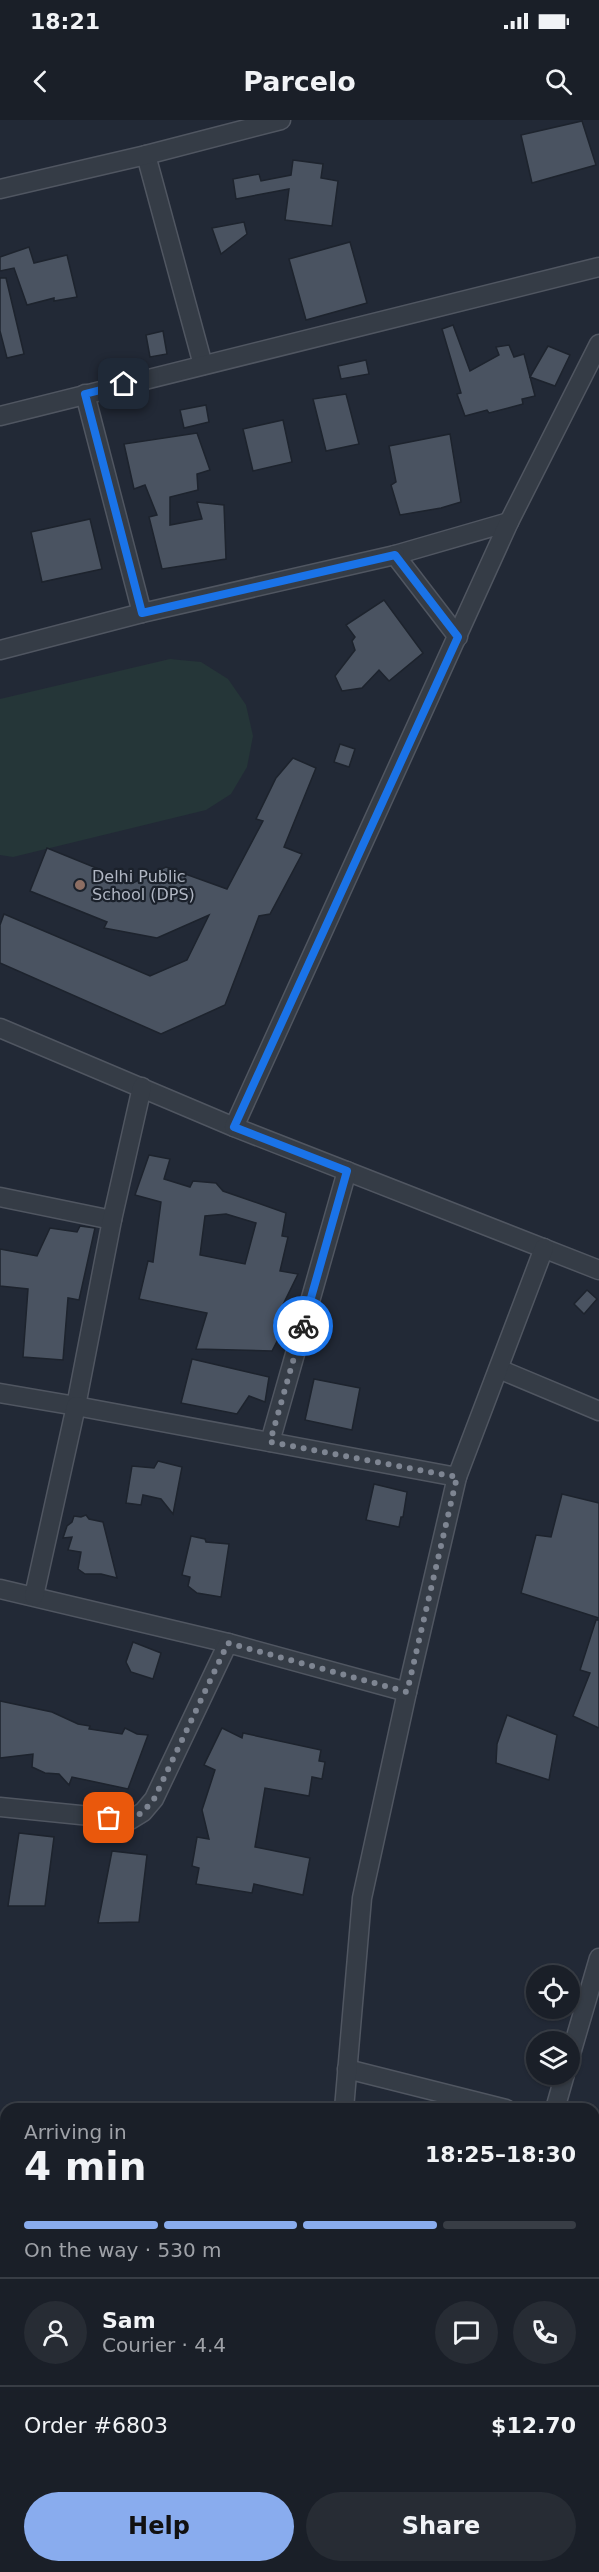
<!DOCTYPE html>
<meta charset="utf-8">
<style>
:root{--surface:#1a1f28;--page:#272c34;--text:#f1f3f6;--muted:#9fa2a8;--line:#383d45;--accent:#89acee}
body{margin:0;font-family:"DejaVu Sans",sans-serif;background:var(--page);color:var(--text);height:100vh;display:flex;flex-direction:column;font-size:22px;white-space:nowrap}
*{box-sizing:border-box;margin:0}
p{font-size:20px;color:var(--muted)}
.icon{flex:none;width:33px;height:33px;fill:none;stroke:currentColor;stroke-width:2;stroke-linecap:round;stroke-linejoin:round}
.map{position:relative;flex:1;overflow:hidden}
.details{position:absolute;left:0px;top:1983px;width:600px;height:470px;display:flex;flex-direction:column;background:var(--surface);border-radius:18px 18px 0 0;box-shadow:0 2px 4px #0004,0 0 0 2px var(--line)}
.details>*{flex:none}
.tools{position:absolute;left:526px;top:1845px;display:grid;gap:12px}
.tools a{display:grid;place-items:center;width:54px;height:54px;border-radius:50%;background:var(--surface);box-shadow:0 2px 4px #0004,0 0 0 2px var(--line);font-size:30px}
.pin{position:absolute;display:grid;place-items:center;width:51px;height:51px;color:#fff;margin:-26px;border-radius:12px;box-shadow:0 3px 9px #0006}
.courier{position:absolute;display:grid;place-items:center;width:60px;height:60px;margin:-30px;border:4px solid #1a73e8;border-radius:50%;background:#fff;color:#222;box-shadow:0 2px 8px #0007}
.headline em{font-style:normal;font-weight:700}
.headline div{display:flex;flex-direction:column-reverse}
.headline{display:flex;align-items:center;justify-content:space-between;height:102px;padding:0 24px}
h1{font-size:39px;font-weight:700;line-height:45px}
.bar{display:grid;grid-template-columns:repeat(4,1fr);gap:9px 6px;align-content:center;height:72px;padding:0 24px}
.bar i{height:8px;border-radius:4px;background:var(--line)}
.bar .on{background:var(--accent)}
.bar p{grid-column:span 4}
.line{display:flex;align-items:center;gap:15px;padding:0 24px;border-top:2px solid var(--line)}
.line div{flex:1}
.round{display:grid;place-items:center;flex:none;width:63px;height:63px;border-radius:32px;background:var(--page)}
.button{display:flex;gap:12px;margin-top:auto;padding:12px 24px}
.button a{flex:1;height:69px;border-radius:36px;background:var(--accent);color:#111;font-size:24px;font-weight:700;line-height:69px;text-align:center}
.button a+a{background:var(--page);color:var(--text)}
.status{display:flex;justify-content:space-between;align-items:center;height:42px;padding:0 30px;background:var(--surface);direction:ltr}
.status svg{height:16px;fill:currentColor}
header{display:flex;justify-content:space-between;align-items:center;height:78px;padding:0 24px;background:var(--surface);font-size:27px;font-weight:700}
.map>svg:first-child{display:block}
.green{fill:#253638}
.building{fill:#4a5361;stroke:#1d232d;stroke-width:1.5;fill-rule:evenodd}
.lines{fill:none;stroke-linecap:round;stroke-linejoin:round}
.minor-casing{stroke:#505661;stroke-width:21}
.tertiary-casing{stroke:#505661;stroke-width:26}
.minor{stroke:#353c46;stroke-width:18}
.tertiary{stroke:#353c46;stroke-width:22}
.done{stroke:#7e8592;stroke-width:6;stroke-dasharray:0 10.8}
.route{stroke:#1a73e8;stroke-width:8}
.education-dot{fill:#8d6e63;stroke:#1b212b;stroke-width:2}
.labels{text-anchor:middle;stroke-width:4.5;stroke-linejoin:round;paint-order:stroke}
.poi-label{font-size:16px;fill:#b0b6c3;stroke:#1b212b;text-anchor:start}
</style>
<div class="status"><b>18:21</b><svg viewBox="0 0 49 12"><path d="M0 12V9h3v3zM5 12V6h3v6zM10 12V3h3v9zM15 12V0h3v12zM26 1h20v11H26zM47 4h2v5h-2z"/></svg></div>
<header><svg class="icon" aria-label="back" viewBox="0 0 24 24"><path d="M15 5l-7 7 7 7"/></svg>Parcelo<svg class="icon" aria-label="search" viewBox="0 0 24 24"><circle cx="10" cy="10" r="6"/><path d="M15 15l6 6"/></svg></header>
<div class="map">
<svg width="599" height="2452" viewBox="0 0 599 2452">
<rect width="100%" height="100%" fill="#222936"/>
<path class="green" d="M170,539l31,3 27,17 18,26 7,31 -6,31 -16,27 -25,16 -193,47 -13,-2v-156z"/>
<g class="building">
<path d="M582,1l14,44 -64,18 -11,-48z"/>
<path d="M293,40l30,4 -2,14 17,3 -6,45 -47,-6 4,-31 -53,10 -3,-20 26,-5 2,7 30,-6z"/>
<path d="M244,102l3,12 -26,20 -9,-26z"/>
<path d="M350,122l17,61 -61,17 -17,-61z"/>
<path d="M29,127l5,16 33,-8 10,42 -23,4v-3l-27,7 -13,-37 -14,3v-14z"/>
<path d="M0,158h6l18,76 -17,4 -7,-27z"/>
<path d="M453,205l17,46 29,-16 -3,-8 13,-2 5,12 10,-3 11,42 -13,3 1,5 -34,9 -2,-3 -22,6 -8,-22 4,-1 -19,-64z"/>
<path d="M163,211l4,23 -17,3 -4,-22z"/>
<path d="M548,226l22,9 -15,31 -25,-9z"/>
<path d="M366,240l3,14 -28,5 -3,-13z"/>
<path d="M346,274l13,50 -33,7 -13,-52z"/>
<path d="M206,285l3,17 -25,6 -4,-18z"/>
<path d="M283,300l9,42 -39,9 -10,-42z"/>
<path d="M197,313l13,37 -13,4 1,16 -28,7v28l32,-6 -5,-17 27,3 2,54 -64,10 -13,-52 8,-2 -12,-30 -11,4 -10,-45z"/>
<path d="M450,314l11,68 -20,6 -41,7 -9,-30 5,-3 -7,-36z"/>
<path d="M90,399l12,50 -60,13 -11,-50z"/>
<path d="M384,480l39,53 -34,28 -10,-11 -17,18 -20,3 -7,-15 20,-26 -3,-9 3,-4 -9,-12z"/>
<path d="M340,624l15,5 -6,18 -15,-5z"/>
<path d="M293,638l23,10 -32,79 18,7 -32,60 -11,2 -34,89 -64,29 -161,-71v-38l4,-11 146,62 37,-16 22,-45 -52,23 -53,-10 3,-6 -77,-31 17,-43 86,35 33,-16 61,22 36,-68 -7,-2 20,-41z"/>
<path d="M149,1035l21,4 -6,20 26,8 3,-6 23,2 7,8 63,22 -4,23 6,1 -8,34 18,3 -24,49 11,3 -13,25 -76,-2 11,-36 -68,-14 9,-38 5,1 8,-60 -26,-7zM226,1094l30,9 -11,41 -45,-9 5,-39z"/>
<path d="M80,1106l15,2 -16,72 -11,-2 -5,62 -40,-3 5,-68 -28,-3v-37l37,7 13,-28 27,4z"/>
<path d="M587,1170l10,9 -13,15 -10,-10z"/>
<path d="M192,1239l77,18 -4,25 -16,-6 -12,18 -56,-11z"/>
<path d="M314,1259l46,9 -8,42 -47,-10z"/>
<path d="M158,1341l24,6 -9,47 -12,-15 -18,-4 -2,10 -15,-2 6,-37 22,2z"/>
<path d="M374,1364l33,8 -4,25h-2l-2,10 -33,-7z"/>
<path d="M562,1374l37,9v115l-78,-25 15,-58 15,2z"/>
<path d="M86,1395l3,4 14,3 14,56 -16,-4h-16l-7,-5 3,-17 -13,-2 4,-13 -9,1 4,-12 5,-4 2,-6 7,1z"/>
<path d="M191,1416l14,3 1,3 23,2 -8,53 -24,-4 -9,-7 2,-9 -8,-2z"/>
<path d="M596,1500h3v108l-26,-12 17,-43 -10,-3z"/>
<path d="M133,1522l28,11 -8,26 -22,-7 -5,-10z"/>
<path d="M0,1581l52,11 26,12 12,2 -1,3 33,5 3,-6 12,6 11,1 -20,54 -56,-12 -3,8 -10,-11 -14,-1 -13,-6 1,-13 -33,4z"/>
<path d="M507,1595l50,20 -8,45 -53,-17 1,-19z"/>
<path d="M222,1608l20,10 1,-5 78,17 -2,11 6,1 -3,17 -10,-2 -3,19 -44,-8 -10,59 55,11 -7,37 -49,-11 -2,9 -56,-9 3,-16 -7,-2 5,-29 12,2 -7,-29 13,-40 -11,-5z"/>
<path d="M19,1713l35,4 -9,69h-37z"/>
<path d="M112,1731l35,4 -8,67 -41,1z"/>
</g>
<g class="lines">
<defs>
<g id="minor">
<path d="M146,35l57,210"/>
<path d="M0,69l146,-34 135,-35"/>
<path d="M85,274l57,219"/>
<path d="M0,296l599,-149"/>
<path d="M458,517l-63,-82 114,-33"/>
<path d="M0,530l142,-37 253,-58"/>
<path d="M0,908l234,99 365,143"/>
<path d="M234,1007l275,-605 90,-178"/>
<path d="M0,1077l112,23"/>
<path d="M499,1249l100,42"/>
<path d="M0,1273l76,13 36,-186 30,-133"/>
<path d="M270,1322l77,-271"/>
<path d="M0,1469l228,54 179,49 50,-215"/>
<path d="M34,1476l42,-190 381,71 87,-229"/>
<path d="M0,1687l130,13 13,-8 11,-13 74,-156"/>
<path d="M570,1937l29,-99"/>
<path d="M347,1949l159,40"/>
<path d="M344,1989l18,-211 45,-206"/>
<path d="M555,1989l10,-35"/>
<path d="M594,2011l5,1"/>
<path d="M0,2089l6,6"/>
<path d="M594,2240l5,2"/>
<path d="M360,2446l5,6"/>
<path d="M294,2452l2,-6"/>
<path d="M435,2452l2,-6"/>
</g>
<g id="tertiary">
<path d="M0,2381l6,7"/>
<path d="M64,2446l5,6"/>
</g>
</defs>
<use href="#minor" class="minor-casing"/>
<use href="#tertiary" class="tertiary-casing"/>
<use href="#minor" class="minor"/>
<use href="#tertiary" class="tertiary"/>
</g>
<g class="lines">
<path class="done" d="M109,1698l21,2 13,-8 11,-13 74,-156 179,49 50,-215 -187,-35 33,-116"/>
<path class="route" d="M124,264l-39,10 57,219 253,-58 63,82 -224,490 113,44 -44,155"/>
</g>
<circle class="education-dot" cx="80" cy="765" r="6"/>
<g class="labels">
<g class="poi-label">
<text x="92" y="762">Delhi Public<tspan x="92" dy="18">School (DPS)</tspan></text>
</g>
</g>
</svg>
<div class="tools">
<a><svg class="icon" aria-label="locate" viewBox="0 0 24 24"><circle cx="12" cy="12" r="6"/><path d="M12 2v4M12 18v4M2 12h4M18 12h4"/></svg></a>
<a><svg class="icon" aria-label="layers" viewBox="0 0 24 24"><path d="M12 4l9 5-9 5-9-5zM3 14l9 5 9-5"/></svg></a>
</div>
<div class="pin" style="left:109px;top:1698px;background:#ea580c"><svg class="icon" aria-label="bag" viewBox="0 0 24 24"><path d="M5 8h14l-1 12H6zM9 8a3 3 0 0 1 6 0"/></svg></div>
<div class="pin" style="left:124px;top:264px;background:#1f2937"><svg class="icon" aria-label="home" viewBox="0 0 24 24"><path d="M3 11l9-7 9 7M6 9v11h12V9"/></svg></div>
<div class="courier" style="left:303px;top:1206px"><svg class="icon" aria-label="bike" viewBox="0 0 24 24"><circle cx="6" cy="16" r="4"/><circle cx="18" cy="16" r="4"/><path d="M6 16l4-8h5l3 8M10 8l3 8H6M13 5h3"/></svg></div>
<section class="details">
<div class="headline"><div><h1>4 min</h1><p>Arriving in</p></div><em>18:25–18:30</em></div>
<div class="bar"><i class="on"></i><i class="on"></i><i class="on"></i><i></i><p>On the way · 530 m</p></div>
<div class="line" style="height:108px"><a class="round"><svg class="icon" aria-label="person" viewBox="0 0 24 24"><circle cx="12" cy="8" r="4"/><path d="M4 21q1-7 8-7t8 7"/></svg></a><div><b>Sam</b><p>Courier · 4.4</p></div><a class="round"><svg class="icon" aria-label="chat" viewBox="0 0 24 24"><path d="M4 5h16v11H9l-5 4z"/></svg></a><a class="round"><svg class="icon" aria-label="phone" viewBox="0 0 24 24"><path d="M5 4h4l2 5-3 2q2 4 5 5l2-3 5 2v4C11 20 4 13 5 4z"/></svg></a></div>
<div class="line" style="height:78px"><div>Order #6803</div><b>$12.70</b></div>
<div class="button"><a>Help</a><a>Share</a></div>
</section>
</div>
